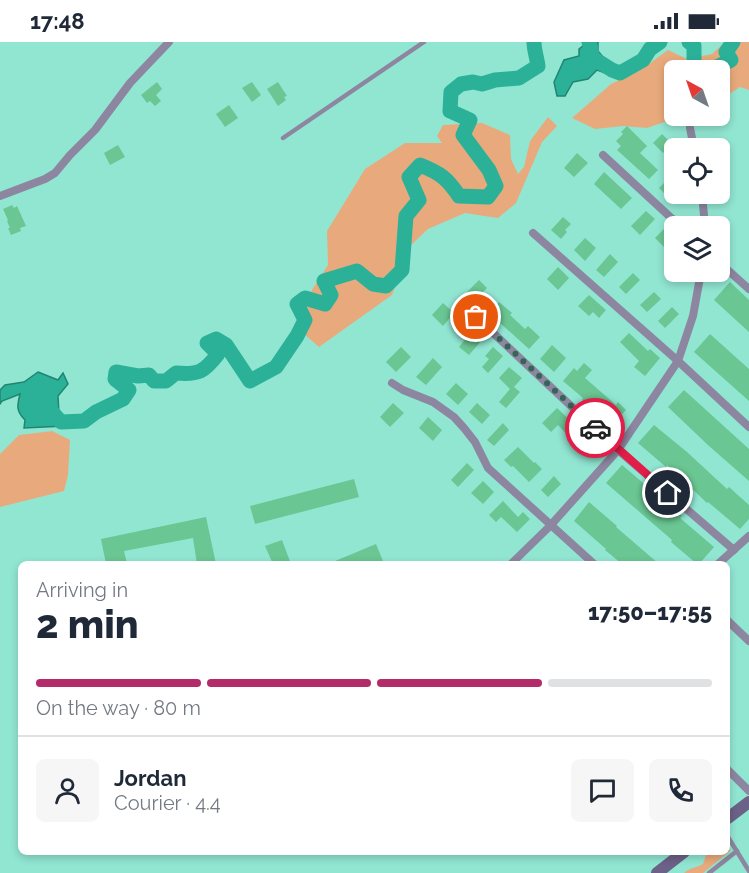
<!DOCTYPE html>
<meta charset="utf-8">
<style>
:root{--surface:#fff;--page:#f6f6f7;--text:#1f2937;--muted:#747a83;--line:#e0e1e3;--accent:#b42b6a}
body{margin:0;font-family:Raleway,sans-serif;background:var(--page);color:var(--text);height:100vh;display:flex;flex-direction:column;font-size:22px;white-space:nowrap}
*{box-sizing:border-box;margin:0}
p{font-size:20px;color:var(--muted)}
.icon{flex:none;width:33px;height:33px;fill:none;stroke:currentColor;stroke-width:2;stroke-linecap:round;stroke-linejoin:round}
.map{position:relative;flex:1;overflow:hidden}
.side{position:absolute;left:18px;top:519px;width:712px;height:294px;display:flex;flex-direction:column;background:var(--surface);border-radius:9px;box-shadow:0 3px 9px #0003}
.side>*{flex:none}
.needle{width:39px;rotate:320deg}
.buttons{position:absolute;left:664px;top:18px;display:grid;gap:12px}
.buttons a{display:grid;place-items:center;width:66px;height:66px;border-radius:9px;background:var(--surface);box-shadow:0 3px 9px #0003;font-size:30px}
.pin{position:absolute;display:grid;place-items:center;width:51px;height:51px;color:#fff;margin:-26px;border:3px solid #fff;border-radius:50%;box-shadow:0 2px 6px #0007}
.courier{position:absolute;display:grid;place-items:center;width:60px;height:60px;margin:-30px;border:4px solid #e11d48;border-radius:50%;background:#fff;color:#222;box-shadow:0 2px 8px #0007}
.head em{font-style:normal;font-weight:800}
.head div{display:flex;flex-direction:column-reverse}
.head{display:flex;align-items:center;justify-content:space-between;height:102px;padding:0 18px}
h1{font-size:39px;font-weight:800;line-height:45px}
.bar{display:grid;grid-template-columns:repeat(4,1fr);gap:9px 6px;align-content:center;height:72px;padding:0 18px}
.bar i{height:8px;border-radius:4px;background:var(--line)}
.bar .active{background:var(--accent)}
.bar p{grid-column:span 4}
.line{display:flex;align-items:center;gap:15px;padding:0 18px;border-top:2px solid var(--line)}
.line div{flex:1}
.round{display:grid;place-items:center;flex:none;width:63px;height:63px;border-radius:9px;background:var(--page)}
.status{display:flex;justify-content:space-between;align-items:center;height:42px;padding:0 30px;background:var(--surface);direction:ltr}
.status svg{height:16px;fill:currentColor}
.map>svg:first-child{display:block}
.green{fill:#e8aa7c}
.water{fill:#2cb199;stroke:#208572;stroke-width:1.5}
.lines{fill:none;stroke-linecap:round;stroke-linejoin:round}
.river{stroke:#2cb199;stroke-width:15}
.building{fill:#6ac693}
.lane{stroke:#8d86a0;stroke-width:4.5}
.street{stroke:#8d86a0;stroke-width:8}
.secondary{stroke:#6c6187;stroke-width:12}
.done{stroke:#356459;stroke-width:6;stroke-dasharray:0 10.8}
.route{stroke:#e11d48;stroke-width:8}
</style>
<div class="status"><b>17:48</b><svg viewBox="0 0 49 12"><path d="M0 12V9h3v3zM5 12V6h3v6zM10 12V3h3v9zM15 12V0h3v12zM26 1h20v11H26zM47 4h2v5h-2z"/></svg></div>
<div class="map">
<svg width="749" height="831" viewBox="0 0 749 831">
<rect width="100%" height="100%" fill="#91e6d2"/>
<g class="green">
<path d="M725,0h24v48l-9,-3 -20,13v-30h-45v46h7l-35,12 -24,-2 -28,3 -23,-11 39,-34 31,-15 26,-19 19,9 25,-5z"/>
<path d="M548,75l9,9 -15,16 -26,61 -18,15 -33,-5 -37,16 -19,18 -17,48 -73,52 -24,-21 17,-36 16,-25 -1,-34 38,-62 40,-26h37l-5,-7 6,-11 39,-2 28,12 1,24 7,15 6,-7 6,-26z"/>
<path d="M52,389l18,9 -2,35 -4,16 -64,16v-53l19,-19z"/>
<path d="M728,802l2,7 -27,22h-19c7,-6 12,-5 19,-9l4,-12h21z"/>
</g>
<g class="water">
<path d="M584,0h14v9l11,13 2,11 -14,-5 -9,9 -15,3 -8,14h-8l-3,-14 10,-22 15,-4v-7l5,-4z"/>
<path d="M38,330l20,8 5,-7 5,11 -10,12 1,18 7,8 -1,4 -41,2 1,-8c-9,-9 -8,-14 -5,-26l-18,7 -2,3v-14l5,-5 19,-3z"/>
</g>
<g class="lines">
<g class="river">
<path d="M589,0l4,16 19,12 8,3 23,-13 7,-11 10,-7"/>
<path d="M689,0l5,4v16l4,8"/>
<path d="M711,28l20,-10 -5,-8 7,-10"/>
<path d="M52,370l9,10 23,-1 12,-9 27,-13 6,-9 -14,-11 1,-7 22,4 11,-1 5,6h12l10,-8c23,2 28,-1 42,-19l-11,-11 9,-4 10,6 24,36 26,-14 21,-31 8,-16 -8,-16 8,-6 20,6 6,-9 -7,-14 33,-10 16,13 13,2 16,-16 4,-54 13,-16 -10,-23 11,-12c20,8 27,13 39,31l29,1 8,-11 -7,-16 -26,-35 7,-15 -20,-9 1,-19 10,-8 12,-2 9,2 13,-4 24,-2 19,-12c-1,-8 -4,-16 -4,-24"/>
</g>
</g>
<g class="building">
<path d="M157,40l5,7 -6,6 5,6 -6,5 -5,-5 -3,2 -6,-8z"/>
<path d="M252,40l9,13 -9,7 -10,-14z"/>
<path d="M278,40l9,14 -3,1 2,3 -8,6 -11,-17z"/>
<path d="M229,63l9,13 -13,9 -9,-13z"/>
<path d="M627,84l20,20 -7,7 18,17 -9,9 -32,-29 4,-4 -5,-5 7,-7 -2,-2z"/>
<path d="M662,92l10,10 -9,9 -10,-10z"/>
<path d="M118,103l7,12 -15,8 -6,-12z"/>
<path d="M577,111l11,10 -14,14 -10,-9z"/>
<path d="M604,130l28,26 -11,11 -27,-25z"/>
<path d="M675,130v14l-9,9 -7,-7z"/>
<path d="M12,163l2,3 3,-2 9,20 -6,2 1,3 -10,4 -3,-7h2l-3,-7 1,-1 -5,-11z"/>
<path d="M646,169l9,8 -15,16 -9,-9z"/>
<path d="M563,175l8,7 -6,6 2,2 -6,7 -10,-9z"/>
<path d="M668,183l7,7v26l-20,-20z"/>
<path d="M585,196l11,10 -11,13 -11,-11z"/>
<path d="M610,212l8,8 -14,15 -8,-7z"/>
<path d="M558,225l11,11 -11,12 -11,-11z"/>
<path d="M633,231l7,7 -14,14 -7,-7z"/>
<path d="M479,238l8,8 -13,13 -8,-8z"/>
<path d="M730,240l19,18v32l-35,-32z"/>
<path d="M654,250l7,7 -14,13 -7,-7z"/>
<path d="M589,253l17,15 -7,8 -6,-6 -4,4 -11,-10z"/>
<path d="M499,260l13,11 -2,2 15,14 3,-3 12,11 -11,12 -40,-36z"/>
<path d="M443,261l11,10 -11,13 -11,-11z"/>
<path d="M672,265l7,7 -14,14 -7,-7z"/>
<path d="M472,289l10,9 -13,15 -10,-8z"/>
<path d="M629,291l19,18 2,-2 10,9 -15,18 -11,-9 5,-6 -19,-19z"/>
<path d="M710,292l39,35v32l-55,-49z"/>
<path d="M552,303l14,13 -12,14 -14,-13z"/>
<path d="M401,305l10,10 -15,15 -10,-10z"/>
<path d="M493,305l10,9 -15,17 -6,-6 7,-8 -4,-3z"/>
<path d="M433,316l9,9 -16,18 -10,-8z"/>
<path d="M584,321l8,7 -7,8 31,27 2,-3 8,8 -13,14 -19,-18 -2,2 -10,-8 1,-2 -20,-17 11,-13 3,3z"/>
<path d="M509,325l13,11 -8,9 6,5 -14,16 -7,-6 11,-13 -11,-11z"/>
<path d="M456,341l12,11 -10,11 -12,-11z"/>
<path d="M684,348l65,59v32l-40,-35 -41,-39z"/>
<path d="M393,361l11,10 -14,14 -10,-10z"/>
<path d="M477,361l13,12 -8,9 -13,-12z"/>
<path d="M557,366l18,17 3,-3 8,7 -13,12 -15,-16 -7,7 -9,-9z"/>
<path d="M428,375l14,13 -9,11 -14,-13z"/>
<path d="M503,381l6,7 -15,16 -7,-6z"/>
<path d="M654,383l33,27 40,37 2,-2 20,18v14l-9,10 -32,-27 -1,1 -40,-38 -1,2 -28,-24z"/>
<path d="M595,396l7,7 -14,13 -7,-7z"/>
<path d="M518,405l16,16 1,-1 7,7 -13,13 -16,-16 -2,1 -7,-7z"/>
<path d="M467,421l7,7 -16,17 -7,-7z"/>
<path d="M622,423l60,51 -2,2 34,29 -15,17h-2l-26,-22 1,-2 -66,-57z"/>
<path d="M554,434l7,8 -13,13 -7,-7z"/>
<path d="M354,437l5,18 -104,27 -5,-18z"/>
<path d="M483,439l11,11 -11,12 -12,-11z"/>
<path d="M503,459l15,16 5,-5 7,7 -13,13 -16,-15 -5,5 -7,-7z"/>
<path d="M589,460l28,24 -1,1 43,37h-37l-17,-14 1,-1 -32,-28z"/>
<path d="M206,475l10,47h-19l-4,-26 -69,13 3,13h-21l-5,-25z"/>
<path d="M282,498l9,24h-18l-8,-18z"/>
<path d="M376,502l7,17 -7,3h-48z"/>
</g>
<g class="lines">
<g class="lane">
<path d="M283,96l141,-96"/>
<path d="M728,795l21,34"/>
<path d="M709,831l28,-22"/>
</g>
<g class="street">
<path d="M690,86l4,20"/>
<path d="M603,113l77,71"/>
<path d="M702,152l3,32"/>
<path d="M0,154l45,-17 10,-6 15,-18 25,-25 35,-47 39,-41"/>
<path d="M533,191l145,128 71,66"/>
<path d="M720,221l29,26"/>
<path d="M476,275l142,133 116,100"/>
<path d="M392,341l11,7 30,12 21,15 10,11 11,14 13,26 106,96"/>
<path d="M511,522l39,-38 68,-76 60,-89 15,-45 8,-44"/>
<path d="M718,522l31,-28"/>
<path d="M728,579l21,20"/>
<path d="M728,728l21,21"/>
</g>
<g class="secondary">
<path d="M728,776l21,-16"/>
<path d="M657,831l27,-21"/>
</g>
</g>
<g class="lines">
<path class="done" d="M476,275l119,111"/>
<path class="route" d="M595,386l73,65"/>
</g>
</svg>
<div class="buttons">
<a><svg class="needle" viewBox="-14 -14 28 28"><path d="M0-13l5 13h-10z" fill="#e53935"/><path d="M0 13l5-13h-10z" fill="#747a83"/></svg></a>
<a><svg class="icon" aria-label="locate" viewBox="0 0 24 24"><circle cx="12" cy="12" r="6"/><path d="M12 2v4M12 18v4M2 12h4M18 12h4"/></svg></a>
<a><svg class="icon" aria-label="layers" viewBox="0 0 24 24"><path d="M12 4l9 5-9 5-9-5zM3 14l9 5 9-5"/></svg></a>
</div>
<div class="pin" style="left:476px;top:275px;background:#ea580c"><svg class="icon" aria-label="bag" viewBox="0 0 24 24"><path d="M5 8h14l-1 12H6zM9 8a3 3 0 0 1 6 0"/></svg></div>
<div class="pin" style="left:668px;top:451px;background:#1f2937"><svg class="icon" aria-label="home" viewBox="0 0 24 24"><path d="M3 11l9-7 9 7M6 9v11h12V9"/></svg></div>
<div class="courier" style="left:595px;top:386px"><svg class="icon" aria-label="car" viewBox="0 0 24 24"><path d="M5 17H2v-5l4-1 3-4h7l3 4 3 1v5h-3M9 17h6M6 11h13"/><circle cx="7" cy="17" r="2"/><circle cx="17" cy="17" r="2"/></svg></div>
<section class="side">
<div class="head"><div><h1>2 min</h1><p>Arriving in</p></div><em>17:50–17:55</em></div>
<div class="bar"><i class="active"></i><i class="active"></i><i class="active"></i><i></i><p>On the way · 80 m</p></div>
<div class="line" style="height:108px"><a class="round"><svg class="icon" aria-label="person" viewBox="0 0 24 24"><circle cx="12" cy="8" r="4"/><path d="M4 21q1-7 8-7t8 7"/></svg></a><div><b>Jordan</b><p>Courier · 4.4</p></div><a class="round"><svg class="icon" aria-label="chat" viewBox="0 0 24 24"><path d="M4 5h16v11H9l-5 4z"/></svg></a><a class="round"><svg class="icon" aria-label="phone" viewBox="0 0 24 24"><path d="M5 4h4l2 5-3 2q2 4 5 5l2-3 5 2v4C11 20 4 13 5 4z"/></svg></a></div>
</section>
</div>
